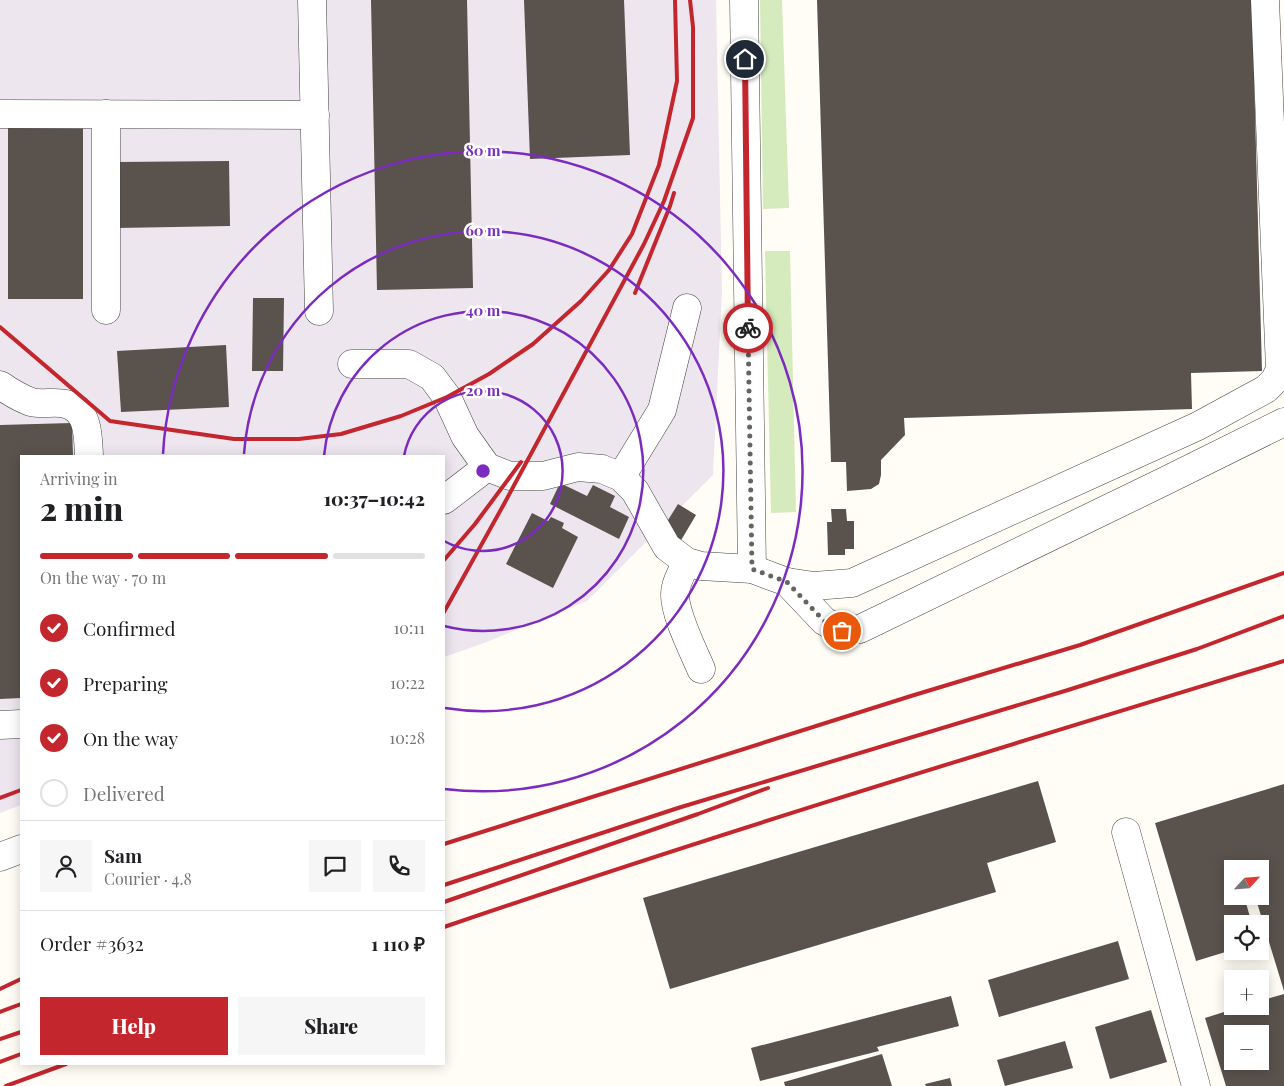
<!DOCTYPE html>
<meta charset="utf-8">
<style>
:root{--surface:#fff;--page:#f6f6f6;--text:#202124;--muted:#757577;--line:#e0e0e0;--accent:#c4262e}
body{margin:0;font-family:"Playfair Display",serif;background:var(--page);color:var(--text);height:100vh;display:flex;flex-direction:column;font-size:19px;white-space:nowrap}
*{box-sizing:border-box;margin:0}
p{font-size:16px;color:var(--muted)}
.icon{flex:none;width:28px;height:28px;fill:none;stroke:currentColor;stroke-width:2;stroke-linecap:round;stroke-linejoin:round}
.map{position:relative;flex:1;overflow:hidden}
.panel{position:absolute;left:20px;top:455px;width:425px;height:610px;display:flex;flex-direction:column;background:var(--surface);border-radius:0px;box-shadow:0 2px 12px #0003}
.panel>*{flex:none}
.needle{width:32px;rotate:64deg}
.buttons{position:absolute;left:1224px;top:860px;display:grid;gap:10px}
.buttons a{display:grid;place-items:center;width:45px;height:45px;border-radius:0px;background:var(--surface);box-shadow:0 2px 12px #0003;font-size:25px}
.pin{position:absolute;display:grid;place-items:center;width:42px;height:42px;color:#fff;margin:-21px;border:2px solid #fff;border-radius:50%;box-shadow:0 1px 5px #0007}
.courier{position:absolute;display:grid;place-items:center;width:50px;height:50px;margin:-25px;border:4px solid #c4262e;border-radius:50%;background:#fff;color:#222;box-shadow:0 1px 6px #0007}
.headline em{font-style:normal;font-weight:800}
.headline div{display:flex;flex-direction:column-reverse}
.headline{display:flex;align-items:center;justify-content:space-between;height:85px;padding:0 20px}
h1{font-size:32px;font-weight:800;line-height:38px}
.bar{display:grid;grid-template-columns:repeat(4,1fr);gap:8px 5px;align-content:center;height:60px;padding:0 20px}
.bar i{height:6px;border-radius:4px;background:var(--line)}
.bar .selected{background:var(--accent)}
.bar p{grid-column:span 4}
.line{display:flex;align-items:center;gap:12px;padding:0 20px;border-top:1px solid var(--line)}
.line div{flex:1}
.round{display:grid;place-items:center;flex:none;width:52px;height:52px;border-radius:0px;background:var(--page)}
ol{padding:0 20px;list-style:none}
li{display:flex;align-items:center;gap:15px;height:55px}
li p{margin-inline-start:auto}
li .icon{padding:5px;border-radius:50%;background:var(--accent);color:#fff;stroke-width:4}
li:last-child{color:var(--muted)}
li i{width:28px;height:28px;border:2px solid var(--line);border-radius:50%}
.action{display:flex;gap:10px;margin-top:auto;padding:10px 20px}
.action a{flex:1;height:58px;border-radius:0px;background:var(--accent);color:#fff;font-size:20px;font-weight:800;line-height:58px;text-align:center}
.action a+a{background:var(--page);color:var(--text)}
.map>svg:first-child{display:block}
.industrial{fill:#eee6ef}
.green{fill:#d5ebbd}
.building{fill:#5a524d;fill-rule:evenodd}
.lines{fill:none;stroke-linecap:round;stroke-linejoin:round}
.minor-casing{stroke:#444;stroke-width:29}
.minor{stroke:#fff;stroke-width:28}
.rail{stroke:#c4262e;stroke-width:4}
.done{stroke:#646461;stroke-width:5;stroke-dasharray:0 9}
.route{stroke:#c4262e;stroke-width:6}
.ring{fill:none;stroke:#7b2cbf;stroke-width:2.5}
.centre{fill:#7b2cbf;stroke:#fff;stroke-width:2.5}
.ring-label{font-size:15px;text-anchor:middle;font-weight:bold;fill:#7b2cbf;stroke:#fff;stroke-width:5;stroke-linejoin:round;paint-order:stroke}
</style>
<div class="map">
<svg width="1284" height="1086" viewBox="0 0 1284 1086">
<rect width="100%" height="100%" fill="#fffdf5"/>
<path class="industrial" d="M0,0h716l6,291 -9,184 -126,126 -103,42 -40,14v-201h-423v349l-21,8z"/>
<g class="green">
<path d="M760,0h22l7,208 -26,1z"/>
<path d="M765,251h25l6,261 -25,1z"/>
</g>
<g class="building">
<path d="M371,0h96l6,288 -96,2z"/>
<path d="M524,0h100l6,155 -100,4z"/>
<path d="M817,0h435l10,371 -71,2 1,36 -288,9 1,17 -24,25v15l-2,9 -8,5 -24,2 -1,-29h-15z"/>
<rect x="8" y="126" width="75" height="173"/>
<path d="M229,161l1,65 -113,2 -1,-66z"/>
<path d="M253,298h31l-1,73h-31z"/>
<path d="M226,345l3,62 -108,5 -4,-61z"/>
<path d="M72,423l1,33h-52v242l-21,1v-274z"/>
<path d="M560,483l27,13 6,-11 22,11 -5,11 19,10 -10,22 -69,-35z"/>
<path d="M678,504l18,11 -16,27 -15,-17z"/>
<path d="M831,509h15l1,12h7v28h-9v6h-17l-1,-33h5z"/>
<path d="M532,513l16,8 3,-4 13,6 -2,5 16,9 -25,51 -47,-24z"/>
<path d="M1038,781l18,61 -69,21 9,29 -326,97 -27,-91z"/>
<path d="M1284,784v207l-29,-95h5v-27h-28v27h12l8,28h-20v26l-36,11 -41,-138z"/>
<path d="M1118,941l11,38 -130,38 -11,-37z"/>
<path d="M1284,994v92h-58l-21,-68 38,-12h17v-5zM1232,1034h28v27h-28z"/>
<path d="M951,996l8,30 -82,21 2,4 -119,30 -9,-33z"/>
<path d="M1151,1010l16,52 -57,17 -15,-52z"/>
<path d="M1065,1041l8,27 -68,18 -8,-26z"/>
<path d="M882,1054l10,32h-107l-1,-4z"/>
<path d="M950,1078l2,8h-26l-1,-2z"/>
</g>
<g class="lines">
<defs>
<g id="minor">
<path d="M312,0l7,311"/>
<path d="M744,0l8,569"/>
<path d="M0,114l315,1"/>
<path d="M106,114v196"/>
<path d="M352,364h57l23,13 15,20 18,39 22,31 23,9h33l35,-9 24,2 19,8 14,14 32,56 20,15 14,4 51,3 35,13 27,4 38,-3 346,-157 68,-37 9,-9 5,-11 -15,-369"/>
<path d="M0,385c10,7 20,13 31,17 11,3 24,-1 35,2 23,6 22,33 23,52"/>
<path d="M621,477l41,-67 25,-102"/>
<path d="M444,500l43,-33"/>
<path d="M687,562c-5,10 -12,21 -12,33 0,20 18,55 26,74"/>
<path d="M787,582l37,39 18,10 18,-2 307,-149 117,-58"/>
<path d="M0,725l21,-1"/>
<path d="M1126,832l70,254"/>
<path d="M0,857l21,-8"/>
</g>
</defs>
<use href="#minor" class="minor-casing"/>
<use href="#minor" class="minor"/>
<g class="rail">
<path d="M635,293l35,-87 4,-13"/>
<path d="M0,327l110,94 124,18h65l42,-5 60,-18 46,-19 42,-23 44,-30 48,-43 28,-31 23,-36 27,-69 18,-84 -2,-81"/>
<path d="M444,560l31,-36 46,-62"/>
<path d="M444,612l60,-108 140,-260 20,-43 29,-83v-91l-3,-27"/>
<path d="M0,798l21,-8"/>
<path d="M444,844l467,-148 169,-51 204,-72"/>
<path d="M444,885l234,-77 390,-118 129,-41 87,-33"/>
<path d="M444,902l254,-88 70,-26"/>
<path d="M444,927c278,-95 559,-180 840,-266"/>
<path d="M0,989l21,-10"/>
<path d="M0,1012l21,-8"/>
<path d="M0,1039l21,-7"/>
<path d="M0,1062l21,-8"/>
<path d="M6,1086l60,-22"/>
</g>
</g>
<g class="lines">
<path class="done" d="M748,328l4,241 35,13 37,39 18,10"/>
<path class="route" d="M745,59l3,269"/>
</g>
<g class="ring">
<path d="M404 456A80 80 0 1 1 444 541"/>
<path d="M324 456A160 160 0 1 1 444 626"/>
<path d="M244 454A240 240 0 1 1 445 708"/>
<path d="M163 454A320 320 0 1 1 444 789"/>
</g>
<circle cx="483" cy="471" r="8" class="centre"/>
<g class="ring-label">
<text x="483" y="156">80 m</text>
<text x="483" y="236">60 m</text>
<text x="483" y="316">40 m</text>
<text x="483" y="396">20 m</text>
</g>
</svg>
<div class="buttons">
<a><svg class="needle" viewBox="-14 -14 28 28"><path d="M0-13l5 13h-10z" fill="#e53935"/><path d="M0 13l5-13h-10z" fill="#757577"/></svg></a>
<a><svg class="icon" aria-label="locate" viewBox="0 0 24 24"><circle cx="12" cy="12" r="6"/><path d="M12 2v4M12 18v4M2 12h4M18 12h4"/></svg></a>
<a>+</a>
<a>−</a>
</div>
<div class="pin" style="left:842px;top:631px;background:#ea580c"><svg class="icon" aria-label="bag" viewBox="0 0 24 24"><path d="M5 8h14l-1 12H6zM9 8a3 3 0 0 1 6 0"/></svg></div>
<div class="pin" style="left:745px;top:59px;background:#1f2937"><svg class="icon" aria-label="home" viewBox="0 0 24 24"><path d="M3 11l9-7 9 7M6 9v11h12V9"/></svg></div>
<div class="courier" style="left:748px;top:328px"><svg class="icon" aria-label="bike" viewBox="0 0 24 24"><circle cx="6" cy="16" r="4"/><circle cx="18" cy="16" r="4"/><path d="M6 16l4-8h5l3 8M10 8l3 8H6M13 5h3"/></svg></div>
<section class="panel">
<div class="headline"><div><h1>2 min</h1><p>Arriving in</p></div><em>10:37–10:42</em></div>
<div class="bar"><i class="selected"></i><i class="selected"></i><i class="selected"></i><i></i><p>On the way · 70 m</p></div>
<ol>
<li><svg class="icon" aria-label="check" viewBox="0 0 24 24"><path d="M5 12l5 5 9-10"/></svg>Confirmed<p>10:11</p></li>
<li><svg class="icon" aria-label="check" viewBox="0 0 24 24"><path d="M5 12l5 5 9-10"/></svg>Preparing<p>10:22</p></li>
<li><svg class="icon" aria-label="check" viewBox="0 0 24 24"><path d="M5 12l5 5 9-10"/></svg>On the way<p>10:28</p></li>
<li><i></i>Delivered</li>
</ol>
<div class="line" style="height:90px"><a class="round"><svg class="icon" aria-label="person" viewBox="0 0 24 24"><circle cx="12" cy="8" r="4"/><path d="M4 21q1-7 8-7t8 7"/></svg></a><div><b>Sam</b><p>Courier · 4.8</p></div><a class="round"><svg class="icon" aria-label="chat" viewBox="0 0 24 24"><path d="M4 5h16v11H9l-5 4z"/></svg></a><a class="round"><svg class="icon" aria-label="phone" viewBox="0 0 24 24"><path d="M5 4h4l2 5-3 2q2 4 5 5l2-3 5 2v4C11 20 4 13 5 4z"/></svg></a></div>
<div class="line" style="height:65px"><div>Order #3632</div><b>1 110 ₽</b></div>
<div class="action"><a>Help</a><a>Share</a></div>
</section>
</div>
